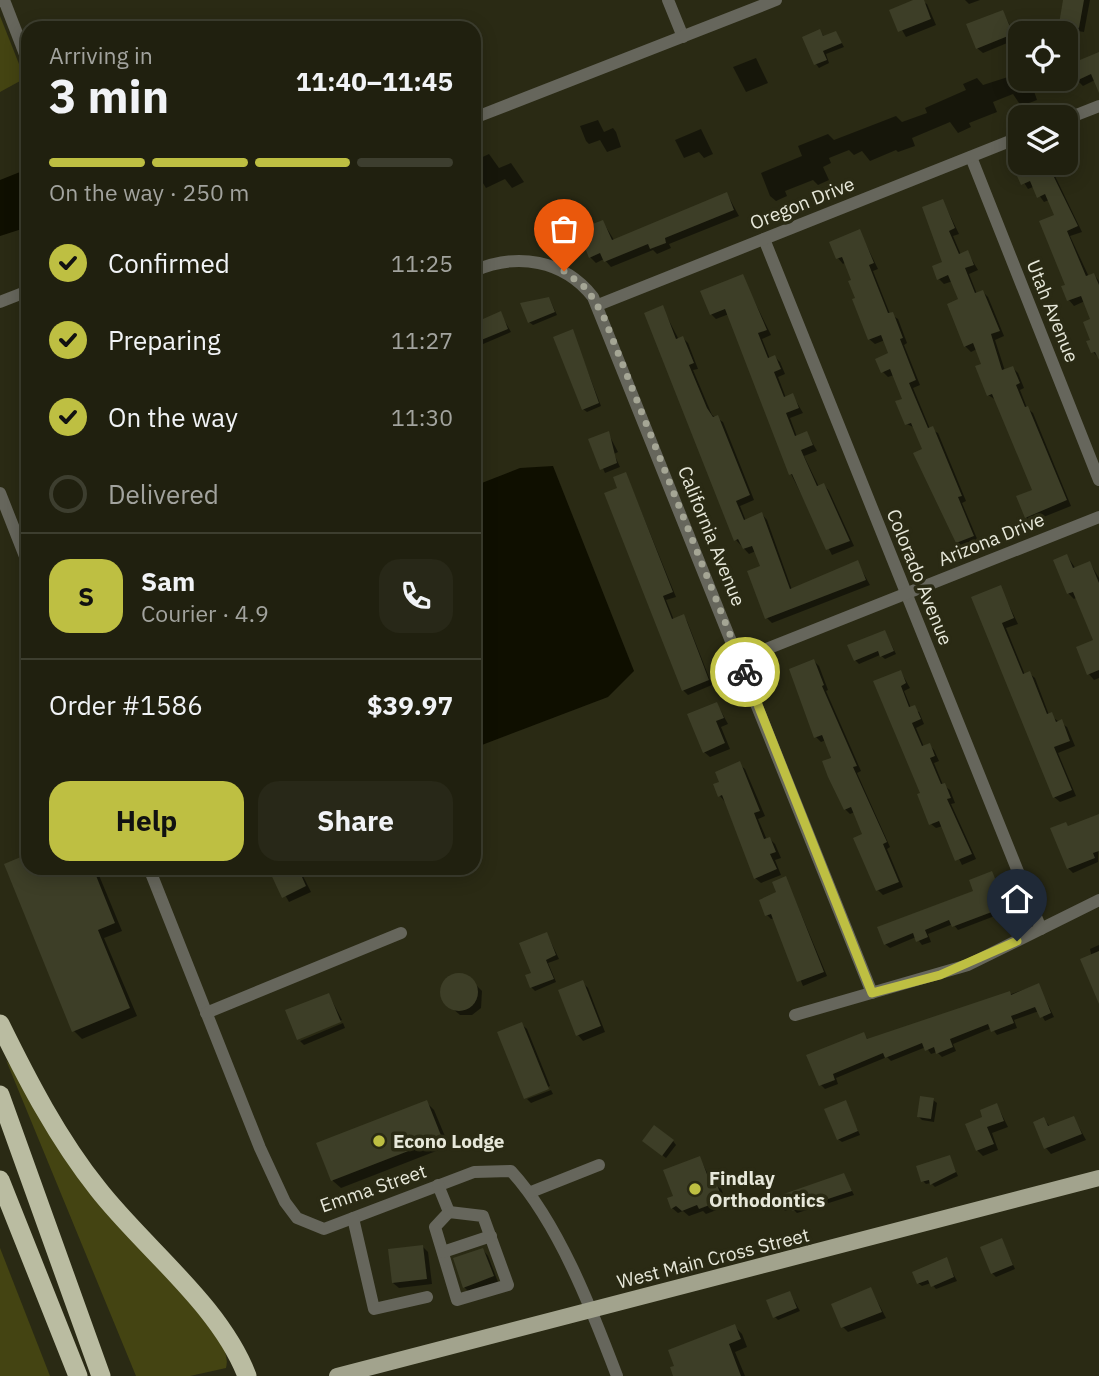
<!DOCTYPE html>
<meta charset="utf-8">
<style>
:root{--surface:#20200f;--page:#282818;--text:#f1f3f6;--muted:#a2a39e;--line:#3d3e2f;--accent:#bebf42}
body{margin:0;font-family:"IBM Plex Sans",sans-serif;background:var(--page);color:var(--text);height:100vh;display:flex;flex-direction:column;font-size:26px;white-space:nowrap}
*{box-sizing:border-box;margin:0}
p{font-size:23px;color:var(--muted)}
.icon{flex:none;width:38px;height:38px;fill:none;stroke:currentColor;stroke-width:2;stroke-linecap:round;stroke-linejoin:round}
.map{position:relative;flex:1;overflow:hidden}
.panel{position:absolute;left:21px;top:21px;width:460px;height:854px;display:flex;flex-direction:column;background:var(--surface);border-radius:21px;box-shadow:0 4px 18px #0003,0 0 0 2px var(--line)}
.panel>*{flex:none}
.controls{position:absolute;left:1008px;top:21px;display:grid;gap:14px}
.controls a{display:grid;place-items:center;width:70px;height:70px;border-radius:14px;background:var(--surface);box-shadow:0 4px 18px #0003,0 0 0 2px var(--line);font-size:35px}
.pin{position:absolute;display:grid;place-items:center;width:60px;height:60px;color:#fff;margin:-72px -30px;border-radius:50% 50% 50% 0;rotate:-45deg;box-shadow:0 0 7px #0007}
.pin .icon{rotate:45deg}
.courier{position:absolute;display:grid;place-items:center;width:70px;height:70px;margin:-35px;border:5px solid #bebf42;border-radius:50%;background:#fff;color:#222;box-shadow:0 2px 9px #0007}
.head em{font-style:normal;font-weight:700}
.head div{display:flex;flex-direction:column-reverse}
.head{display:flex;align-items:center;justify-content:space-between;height:119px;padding:0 28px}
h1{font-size:46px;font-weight:700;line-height:52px}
.bar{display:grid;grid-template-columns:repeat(4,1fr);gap:10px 7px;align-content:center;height:84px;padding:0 28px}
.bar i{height:9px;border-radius:5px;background:var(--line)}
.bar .selected{background:var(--accent)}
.bar p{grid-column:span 4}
.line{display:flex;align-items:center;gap:18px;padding:0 28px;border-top:2px solid var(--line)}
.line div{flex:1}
.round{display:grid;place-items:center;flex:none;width:74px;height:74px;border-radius:21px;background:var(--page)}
ol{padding:0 28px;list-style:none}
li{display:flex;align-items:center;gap:21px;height:77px}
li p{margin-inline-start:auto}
li .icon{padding:7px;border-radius:50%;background:var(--accent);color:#111;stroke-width:4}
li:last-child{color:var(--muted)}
li i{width:38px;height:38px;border:4px solid var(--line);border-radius:50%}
.button{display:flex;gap:14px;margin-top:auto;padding:14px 28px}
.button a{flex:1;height:80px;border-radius:21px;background:var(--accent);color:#111;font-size:28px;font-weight:700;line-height:80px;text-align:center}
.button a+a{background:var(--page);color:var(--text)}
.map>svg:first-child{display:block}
.green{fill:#444412}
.water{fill:#0f0f00}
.shadow{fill:#0007}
.building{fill:#3d3e27}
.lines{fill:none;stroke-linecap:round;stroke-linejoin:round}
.minor{stroke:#66665c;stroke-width:12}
.major{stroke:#a2a38d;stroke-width:16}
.highway{stroke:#babca1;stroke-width:19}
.done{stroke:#a5a695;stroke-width:7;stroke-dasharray:0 12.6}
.route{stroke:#bebf42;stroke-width:9}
.poi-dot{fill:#bebf42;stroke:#2a2a14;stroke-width:2.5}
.labels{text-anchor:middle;stroke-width:7;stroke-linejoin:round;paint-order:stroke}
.street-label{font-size:19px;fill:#e7e8da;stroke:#2a2a14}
.poi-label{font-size:19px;font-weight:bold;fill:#e7e8da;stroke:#2a2a14;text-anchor:start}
</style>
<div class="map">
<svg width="1099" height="1376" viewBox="0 0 1099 1376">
<rect width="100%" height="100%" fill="#2a2a14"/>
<g class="green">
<path d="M0,16l21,53 -1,12 -20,11z"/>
<path d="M6,1060l195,254c10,16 30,35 25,54l-36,8h-54z"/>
<path d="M0,1248l50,128h-50z"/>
</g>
<g class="water">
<path d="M20,172h8v55l-28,9v-56z"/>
<path d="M553,466l81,205 -26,26 -134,51v-262l46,-18z"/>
</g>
<g class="shadow">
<path d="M918,0l9,4 9,21 -30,12 -15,-26z"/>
<path d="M965,0h15l-11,4z"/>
<path d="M1065,0h25l-6,32 -18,-3 -5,-6z"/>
<path d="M1003,12l14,27 -34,14 -6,-5z"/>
<path d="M820,31l5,7 11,-5 8,14 -18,7 3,9 -10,5 -3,-4z"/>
<path d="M1099,53v32l-4,-5 -12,6 -6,-6z"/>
<path d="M756,58l12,25 -22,9 -13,-25z"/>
<path d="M1020,73v6h23l3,8 -12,4 3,9 -16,6 -8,-12 -20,8 4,10 -28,11 2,4 -13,6 -8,-11 -38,16 3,8 -17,6 -2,-2 -26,11 -8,-10 -8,4 -5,-5 -20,8 2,5 -8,4 6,13 -11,5 -5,-5 -28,11 2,5 -11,5 -6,-5 -9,-23 41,-17 -4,-10 30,-12 6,6 62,-24 6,6 25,-9 -2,-5 41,-18 -3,-6 14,-6 6,7z"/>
<path d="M598,120l6,12 9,-4 3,4 5,15 -14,5 -7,-12 -11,4 -3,-3 -6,-15z"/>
<path d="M701,129l12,25 -9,4 -5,-6 -15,6 -9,-18z"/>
<path d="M489,154l10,14 12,-5 13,19 -12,6 -7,-9 -19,9 -12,-19v-8z"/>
<path d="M1031,163h28l5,10 -9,3 27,56 -12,4 19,41 5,-2 5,6 -1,76 -5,-5 -1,-32 -7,-19 -11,5 -5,-6 -13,-84 -7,-16 -5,2 -11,-15 -5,2 -12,-19z"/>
<path d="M727,194l12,22 -70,28 2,4 -14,6 -4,-4 -42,17 -7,-8 -8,4 -6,-6 13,-35 11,18z"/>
<path d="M943,201l16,33 -6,2 8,19 7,-2 10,17 -9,4 8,20 6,-2 5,5 16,39 -9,4 10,31 8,-3 5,5 6,15 -4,2 7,18 6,5 38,93 -40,16 -5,-5 8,-26 -38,-91 -8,-5 -4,-30 -7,-16 -6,3 -6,-6 -4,-46 -8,-19 -9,3 -5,-5 5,-17z"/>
<path d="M860,232l18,37 -5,2 17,43 8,5 9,24 -3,2 16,40 -7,3 17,41 8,4 28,68 -4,2 16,38 -16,6 -5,-5 -42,-114 -8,-4 -3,-24 -10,-25 -6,2 -5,-5 8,-18 -6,-14 -10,4 -6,-5 -15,-58 -8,-19 -3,2 -5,-6 -6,-15z"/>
<path d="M742,276l29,59 -9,4 8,20 5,-2 5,5 5,12 -7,3 8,21 7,-2 10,17 -13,5 7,19 10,-4 10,18 -13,5 15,31 5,-2 5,6 25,55 -22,9 -41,-81 -62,-160 -13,5 -5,-5z"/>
<path d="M549,298l8,17 -24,10 -4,-3z"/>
<path d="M662,307l17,33 4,-2 5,5 10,26 -5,1 19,45 11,7 31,78 -14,6 6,15 16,-7 5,6 25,70 65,-28 13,23 -98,38 -5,-5 -5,-51 -6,-16 -7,3 -13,-14z"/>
<path d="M500,313l11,19 -35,15 -2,-23z"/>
<path d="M572,331l29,75 -14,6 -4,-3z"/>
<path d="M608,433l10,19 -4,2 6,13 -15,6 -15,-33z"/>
<path d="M626,474l50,123 -10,3 8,20 9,-4 4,5 25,64 -24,10 -5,-5 -63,-201z"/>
<path d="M1067,556l9,13 14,-6 9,15v100l-5,2 -5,-6 6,-33 -18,-44 -3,2 -6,-6z"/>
<path d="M1000,587l18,37 -12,4 19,47 4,-2 6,5 14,37 18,12 8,19 -17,7 18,43 -16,6 -6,-5 -81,-199z"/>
<path d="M885,632l11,22 -11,5 -5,-4 -21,9 -4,-4z"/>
<path d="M814,661l5,5 9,24 -2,1 35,80 -4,2 33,74 -3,2 16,38 -20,8 -5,-5 -14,-55 -9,-23 -5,2 -5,-5 -19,-69 -5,2 -5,-5z"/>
<path d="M901,672l9,16 -6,3 7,17 8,4 5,12 -8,4 8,19 5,-2 5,5 5,11 -5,2 9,22 7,5 5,13 -4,1 25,55 -14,6 -19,-39 -7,2 -5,-4 -9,-30 -46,-112z"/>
<path d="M717,704l11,20 -7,3 9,22 -20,8 -6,-5z"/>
<path d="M739,764l6,5 20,47 -7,3 9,21 3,-1 5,5 6,14 -6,2 6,15 -20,8 -6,-5 -30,-76 -5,-6 1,-13z"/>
<path d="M1099,816l-1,46 -25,11 -5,-5 -2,-44 4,4z"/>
<path d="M28,856v12h68l26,63 -18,7 33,78 -55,23 -8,-8 -68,-166z"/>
<path d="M270,868h29l12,24 -22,10z"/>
<path d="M992,873l14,29 -9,4 3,8 -42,16 -5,-6 -25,10 3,8 -9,3 -6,-8 -26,11 -5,-4 90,-52z"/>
<path d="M786,878l41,98 -24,10 -28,-68 -4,1 -4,-4z"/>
<path d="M547,934l12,25 -11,4 8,19 -21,9 -4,-4 2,-14z"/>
<path d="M1099,945v46l-9,-42z"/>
<path d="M452,976l16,1 14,14 -1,17 -9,7h-12l-16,-14 -2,-11z"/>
<path d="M582,982l6,6 17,44 -22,9 -5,-6z"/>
<path d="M1038,985l16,32 -9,4 -6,-10 -25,9 3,8 -20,7 -5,-7 -39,16 3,7 -14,6 -5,-5 -6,2 -5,-7 -35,14 -4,-4 -51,21 2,6 -13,5 -4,-4 43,-51 5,7z"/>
<path d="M329,995l13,25 -43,17z"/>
<path d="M343,1023l2,5 -41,17 -4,-4z"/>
<path d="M521,1024l6,5 23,57 -25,10z"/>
<path d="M551,1090l2,4 -22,9 -4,-4z"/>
<path d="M933,1100l4,3 -3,19 -12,-2 -3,-3z"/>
<path d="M426,1102l8,8 15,36 -108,42 -8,-7 -15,-37z"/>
<path d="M845,1103l15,32 -18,7 -4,-3z"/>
<path d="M997,1105l11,22 -16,6 6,17 -15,6 -6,-6 8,-32z"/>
<path d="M1074,1118l12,22 -35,14 -5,-6 -2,-29 6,8z"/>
<path d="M673,1141l3,4 -10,13 -18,-14z"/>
<path d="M949,1157l9,19 -23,11 -4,-4 -5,1 -3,-3z"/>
<path d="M700,1158l12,25 9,5 6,18 -21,8 -3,-3 -14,5 -6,-5 -5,2 -6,-5 3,-11z"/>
<path d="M844,1175l10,20 -57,18 -5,-5 -7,3 -3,-4 -4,-9z"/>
<path d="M1002,1240l13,29 -19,8 -4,-4z"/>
<path d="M422,1246l6,6 4,32 -33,4 -6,-5z"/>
<path d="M483,1250l5,6 10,26 -28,11 -6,-6z"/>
<path d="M946,1260l11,21 -21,8 -5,-6 -9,3 -4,-3z"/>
<path d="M871,1289l15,29 -38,14 -5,-5z"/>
<path d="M790,1293l10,18 -22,9 -3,-3z"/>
<path d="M734,1326l8,8 5,13 -12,5 10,24h-70z"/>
</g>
<g class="building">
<path d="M913,0h11l7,19 -33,13 -9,-22z"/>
<path d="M1063,0h21l-5,28 -20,-4z"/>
<path d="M1003,10l10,24 -37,15 -10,-25z"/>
<path d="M820,29l3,7 13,-5 6,12 -19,8 4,9 -13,5 -12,-28z"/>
<path d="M1099,52v41l-8,-19 -15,7 -8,-16z"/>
<path d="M1027,163h44l-20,8 27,55 -11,5 19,45 8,-3 5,12v75l-4,-8 -4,1 -5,-12 4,-1 -7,-18 7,-3 -9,-23 -14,5 -6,-15 4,-1 -26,-64 15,-6 -9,-21 -8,4 -7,-17 -9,4 -7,-16z"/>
<path d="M727,192l7,18 -69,28 1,5 -16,6 -2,-5 -44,18 -4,-9 -11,5 -7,-18 12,-5 -4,-10 13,-5 9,20z"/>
<path d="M943,199l12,29 -6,3 10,23 9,-4 6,15 -9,3 10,25 8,-3 17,41 -9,3 11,36 11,-4 7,17 -4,2 9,22 3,-1 39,94 -42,18 -9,-22 16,-6 -40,-96 -5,2 -12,-30 6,-2 -8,-21 -9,4 -17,-43 11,-5 -10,-24 -11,5 -5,-14 10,-4 -20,-55z"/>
<path d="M860,229l14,34 -5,2 19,48 5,-1 10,26 -3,1 16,41 -7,3 19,45 5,-2 29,70 -4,1 16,39 -18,7 -43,-90 9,-4 -11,-26 -6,2 -10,-24 7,-2 -12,-30 -9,4 -6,-14 13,-6 -7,-18 -13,5 -16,-41 3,-1 -7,-17 3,-1 -9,-23 -6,2 -7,-17z"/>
<path d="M743,274l24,56 -9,3 10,25 7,-3 6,14 -7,3 10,25 9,-4 6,15 -13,5 9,23 12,-5 6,14 -12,5 16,36 7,-3 26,58 -24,9 -34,-76 -3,1 -64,-166 -15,6 -10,-24z"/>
<path d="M549,297l6,15 -27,11 -8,-20z"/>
<path d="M663,305l13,34 7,-3 11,27 -5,2 18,43 6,9 5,-2 32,80 -14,6 8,19 18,-8 28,77 68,-29 8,20 -101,39 -18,-48 13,-5 -8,-20 -9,3 -5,-10 -4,2 -90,-228z"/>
<path d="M501,311l7,18 -34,14v-20z"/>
<path d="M573,329l26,74 -17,7 -29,-73z"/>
<path d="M609,431l8,32 -17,7 -12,-31z"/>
<path d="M626,472l47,120 -10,4 9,23 12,-5 25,66 -27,11 -78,-198 13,-5 -4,-11z"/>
<path d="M1067,554l6,14 17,-7 9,22v87l-12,5 -11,-28 17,-7 -20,-48 -6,2 -14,-34z"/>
<path d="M1001,585l13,33 -12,5 21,51 7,-3 17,43 5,-2 4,10 6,-3 8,22 -16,6 18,43 -19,8 -82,-201z"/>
<path d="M885,630l9,21 -14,6 -2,-6 -24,10 -7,-16z"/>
<path d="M814,659l10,26 -2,1 35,80 -4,1 34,75 -4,2 16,38 -23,9 -23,-53 9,-4 -11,-27 -7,3 -16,-33 -6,-16 9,-3 -9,-23 -8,3 -25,-69z"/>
<path d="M901,670l5,13 -5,3 8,21 6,-2 6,14 -9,4 10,23 8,-3 5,13 -5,2 11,26 4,-1 6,15 -4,1 25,55 -17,7 -16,-40 -10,4 -12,-31 3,-1 -47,-112z"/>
<path d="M717,702l7,16 -8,3 9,22 -22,10 -16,-39z"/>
<path d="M740,761l20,50 -6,2 10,26 6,-2 6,15 -6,2 7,15 -23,10 -32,-84 -4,2 -5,-13 6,-2 -4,-10z"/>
<path d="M1099,814v37l-6,2 2,5 -28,11 -17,-41 16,-6 2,4z"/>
<path d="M28,854v14h65l22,55 -17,7 32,78 -58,24 -68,-168z"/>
<path d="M268,868h30l8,18 -24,12z"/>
<path d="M992,871l11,27 -9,4 3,8 -45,17 -3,-7 -24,10 3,7 -12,5 -3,-9 -29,12 -7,-18 96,-36 -4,-11z"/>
<path d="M786,876l38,96 -27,10 -26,-68 -6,2 -6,-16 17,-8 -4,-10z"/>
<path d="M547,932l9,23 -10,5 8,19 -24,9 -5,-13 6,-2 -12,-30z"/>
<path d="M1099,951v53l-19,-45z"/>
<circle cx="459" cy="992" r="19"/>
<path d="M583,980l18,46 -25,10 -18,-46z"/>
<path d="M1039,983l12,30 -11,5 -5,-11 -24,9 3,7 -23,9 -3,-8 -38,15 3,8 -17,7 -2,-7 -9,4 -3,-8 -37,15 -2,-5 -50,21 2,6 -16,6 -13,-31 58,-23 3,7 143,-48 1,4z"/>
<path d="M329,993l12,29 -44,18 -12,-30z"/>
<path d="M522,1022l27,67 -25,10 -27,-67z"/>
<path d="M920,1096l14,2 -3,21 -14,-2z"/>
<path d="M427,1100l15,38 -111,43 -15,-38z"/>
<path d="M846,1100l12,31 -21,9 -13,-31z"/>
<path d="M997,1103l7,18 -17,6 7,17 -18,7 -11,-27 17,-7 -2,-7z"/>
<path d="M1074,1116l8,18 -38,15 -11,-27 11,-5 4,9z"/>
<path d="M654,1125l20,15 -12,16 -20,-15z"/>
<path d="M950,1155l6,17 -26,13 -1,-5 -8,2 -5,-16z"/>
<path d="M700,1156l10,26 5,-2 8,20 -24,9 -2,-4 -15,6 -6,-5 -5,3 -4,-11 6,-2 -10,-26z"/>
<path d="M844,1173l8,18 -60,20 -3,-6 -9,3 -5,-11z"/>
<path d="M1002,1238l11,27 -22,9 -11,-27z"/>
<path d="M423,1245l4,34 -35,4 -4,-34z"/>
<path d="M483,1248l11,28 -31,12 -10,-30z"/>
<path d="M947,1257l7,20 -23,10 -3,-7 -11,4 -5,-12z"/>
<path d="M871,1287l11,25 -41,16 -10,-24z"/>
<path d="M790,1291l7,17 -24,10 -7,-18z"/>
<path d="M735,1324l6,15 -12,5 12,32h-68l-3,-9 4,-1 -6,-16z"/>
</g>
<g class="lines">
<g class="minor">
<path d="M4,0l24,62"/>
<path d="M668,0l15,37"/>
<path d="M474,118l302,-118"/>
<path d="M1066,119l33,-13"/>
<path d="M971,157l128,323"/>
<path d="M764,239l277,690"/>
<path d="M474,271c43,-19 90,-11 119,26l279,696"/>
<path d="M0,302l28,-11"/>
<path d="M598,305l422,-168"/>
<path d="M0,493l28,71"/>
<path d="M741,659l358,-142"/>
<path d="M149,868l111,280 25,54 12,16 27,11 150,-57 37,-1c47,51 81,139 106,205"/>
<path d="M206,1013l195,-80"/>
<path d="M795,1015l173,-50 131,-65"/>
<path d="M438,1185l11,27"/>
<path d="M531,1192l68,-27"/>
<path d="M449,1212l34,4 25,69 -51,15 -22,-73z"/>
<path d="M353,1218l21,91 53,-12"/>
<path d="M443,1252l48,-16"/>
</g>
<path class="major" d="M337,1376l762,-198"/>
<g class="highway">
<path d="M0,1024c28,57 58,115 98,165 46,59 122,116 149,187"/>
<path d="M0,1095l101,281"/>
<path d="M0,1180l78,196"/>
</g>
</g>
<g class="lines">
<path class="done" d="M564,271l23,18 16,26 142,357"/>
<path class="route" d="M745,672l127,321 68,-18 77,-34"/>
</g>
<g class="poi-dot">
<circle cx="379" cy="1141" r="7"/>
<circle cx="695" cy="1189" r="7"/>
</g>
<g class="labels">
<g class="street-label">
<text transform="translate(802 203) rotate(-22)" y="7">Oregon Drive</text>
<text transform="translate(1053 311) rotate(68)" y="7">Utah Avenue</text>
<text transform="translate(712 536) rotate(68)" y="7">California Avenue</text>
<text transform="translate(991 539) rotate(-22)" y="7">Arizona Drive</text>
<text transform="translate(920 577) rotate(68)" y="7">Colorado Avenue</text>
<text transform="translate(373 1188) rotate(-19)" y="7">Emma Street</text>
<text transform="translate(713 1258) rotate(-14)" y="7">West Main Cross Street</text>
</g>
<g class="poi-label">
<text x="393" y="1148">Econo Lodge</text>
<text x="709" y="1185">Findlay<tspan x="709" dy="22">Orthodontics</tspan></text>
</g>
</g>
</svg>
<div class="controls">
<a><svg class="icon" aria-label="locate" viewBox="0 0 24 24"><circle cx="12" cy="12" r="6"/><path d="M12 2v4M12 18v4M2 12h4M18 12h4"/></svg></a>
<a><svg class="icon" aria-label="layers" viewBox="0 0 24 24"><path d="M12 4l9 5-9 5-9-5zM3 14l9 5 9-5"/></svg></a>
</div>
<div class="pin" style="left:564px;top:271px;background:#ea580c"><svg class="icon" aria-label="bag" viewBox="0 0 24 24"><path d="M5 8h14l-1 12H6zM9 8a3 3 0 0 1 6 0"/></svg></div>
<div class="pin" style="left:1017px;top:941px;background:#1f2937"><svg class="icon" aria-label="home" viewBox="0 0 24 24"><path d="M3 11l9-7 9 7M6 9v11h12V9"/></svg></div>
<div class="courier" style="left:745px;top:672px"><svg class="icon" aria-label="bike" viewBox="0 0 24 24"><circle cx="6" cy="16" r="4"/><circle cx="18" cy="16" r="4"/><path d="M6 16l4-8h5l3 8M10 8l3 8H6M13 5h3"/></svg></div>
<section class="panel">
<div class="head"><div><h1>3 min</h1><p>Arriving in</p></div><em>11:40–11:45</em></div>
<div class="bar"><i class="selected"></i><i class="selected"></i><i class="selected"></i><i></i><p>On the way · 250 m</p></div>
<ol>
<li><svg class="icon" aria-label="check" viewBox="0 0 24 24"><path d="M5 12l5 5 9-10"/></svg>Confirmed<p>11:25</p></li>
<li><svg class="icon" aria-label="check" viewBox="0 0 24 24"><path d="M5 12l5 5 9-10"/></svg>Preparing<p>11:27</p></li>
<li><svg class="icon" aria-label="check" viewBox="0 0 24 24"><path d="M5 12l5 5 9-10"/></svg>On the way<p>11:30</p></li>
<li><i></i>Delivered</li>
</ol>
<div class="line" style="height:126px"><b class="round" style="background:var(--accent);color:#111">S</b><div><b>Sam</b><p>Courier · 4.9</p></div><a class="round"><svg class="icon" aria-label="phone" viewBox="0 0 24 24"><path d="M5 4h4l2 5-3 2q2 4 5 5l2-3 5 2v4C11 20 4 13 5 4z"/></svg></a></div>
<div class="line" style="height:91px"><div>Order #1586</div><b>$39.97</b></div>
<div class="button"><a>Help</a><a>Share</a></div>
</section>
</div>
